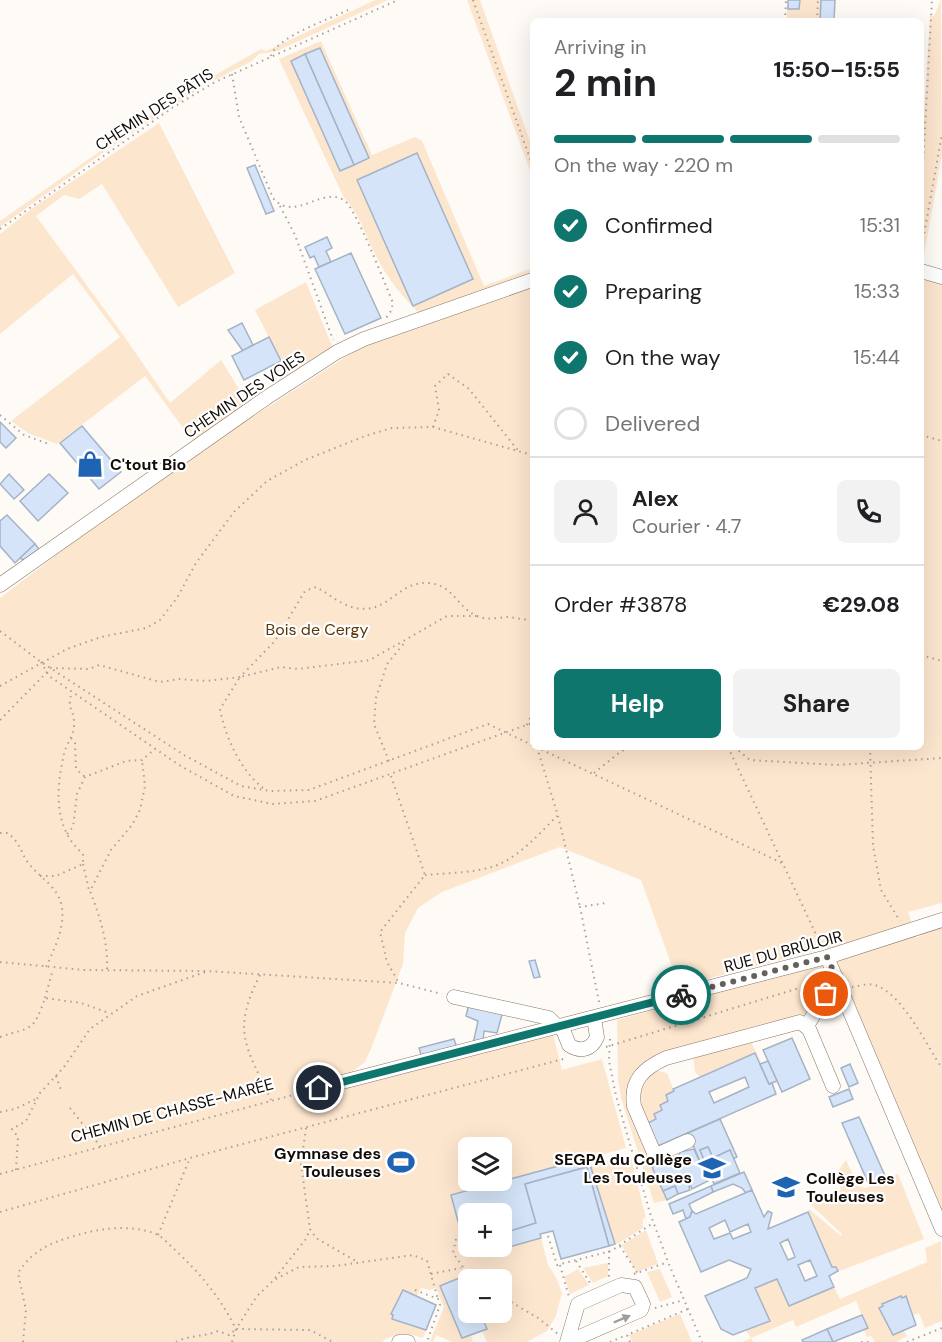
<!DOCTYPE html>
<meta charset="utf-8">
<style>
:root{--surface:#fff;--page:#f2f2f2;--text:#202124;--muted:#757577;--line:#e0e0e0;--accent:#0f766e}
body{margin:0;font-family:"DM Sans",sans-serif;background:var(--page);color:var(--text);height:100vh;display:flex;flex-direction:column;font-size:22px;white-space:nowrap}
*{box-sizing:border-box;margin:0}
p{font-size:20px;color:var(--muted)}
.icon{flex:none;width:33px;height:33px;fill:none;stroke:currentColor;stroke-width:2;stroke-linecap:round;stroke-linejoin:round}
.map{position:relative;flex:1;overflow:hidden}
.drawer{position:absolute;left:530px;top:18px;width:394px;height:732px;display:flex;flex-direction:column;background:var(--surface);border-radius:9px;box-shadow:0 6px 24px #0002}
.drawer>*{flex:none}
.tools{position:absolute;left:458px;top:1137px;display:grid;gap:12px}
.tools a{display:grid;place-items:center;width:54px;height:54px;border-radius:9px;background:var(--surface);box-shadow:0 6px 24px #0002;font-size:30px}
.pin{position:absolute;display:grid;place-items:center;width:51px;height:51px;color:#fff;margin:-26px;border:3px solid #fff;border-radius:50%;box-shadow:0 2px 6px #0007}
.courier{position:absolute;display:grid;place-items:center;width:60px;height:60px;margin:-30px;border:4px solid #0f766e;border-radius:50%;background:#fff;color:#222;box-shadow:0 2px 8px #0007}
.summary em{font-style:normal;font-weight:700}
.summary div{display:flex;flex-direction:column-reverse}
.summary{display:flex;align-items:center;justify-content:space-between;height:102px;padding:0 24px}
h1{font-size:39px;font-weight:700;line-height:45px}
.bar{display:grid;grid-template-columns:repeat(4,1fr);gap:9px 6px;align-content:center;height:72px;padding:0 24px}
.bar i{height:8px;border-radius:4px;background:var(--line)}
.bar .current{background:var(--accent)}
.bar p{grid-column:span 4}
.line{display:flex;align-items:center;gap:15px;padding:0 24px;border-top:2px solid var(--line)}
.line div{flex:1}
.round{display:grid;place-items:center;flex:none;width:63px;height:63px;border-radius:9px;background:var(--page)}
ol{padding:0 24px;list-style:none}
li{display:flex;align-items:center;gap:18px;height:66px}
li p{margin-inline-start:auto}
li .icon{padding:6px;border-radius:50%;background:var(--accent);color:#fff;stroke-width:4}
li:last-child{color:var(--muted)}
li i{width:33px;height:33px;border:3px solid var(--line);border-radius:50%}
.primary-button{display:flex;gap:12px;margin-top:auto;padding:12px 24px}
.primary-button a{flex:1;height:69px;border-radius:9px;background:var(--accent);color:#fff;font-size:24px;font-weight:700;line-height:69px;text-align:center}
.primary-button a+a{background:var(--page);color:var(--text)}
.map>svg:first-child{display:block}
.green{fill:#fde6ce;fill-rule:evenodd}
.building{fill:#d5e4f8;stroke:#a4b3c6;stroke-width:1.5;fill-rule:evenodd}
.lines{fill:none;stroke-linecap:round;stroke-linejoin:round}
.minor-casing{stroke:#867565;stroke-width:15}
.path{stroke:#a6a29d;stroke-width:2;stroke-dasharray:1.5 4.5;stroke-linecap:butt}
.minor{stroke:#fff;stroke-width:14}
.oneway{fill:#a09e9c}
.done{stroke:#65605b;stroke-width:6;stroke-dasharray:0 10.8}
.route{stroke:#0f766e;stroke-width:8}
.labels{text-anchor:middle;stroke-width:4.5;stroke-linejoin:round;paint-order:stroke}
.street-label{font-size:16px;fill:#120c07;stroke:#fff}
.poi-label{font-size:16px;font-weight:bold;fill:#120c07;stroke:#fff;text-anchor:start}
.park-label{font-size:16px;fill:#5b3709;stroke:#fff}
</style>
<div class="map">
<svg width="942" height="1342" viewBox="0 0 942 1342">
<rect width="100%" height="100%" fill="#fefbf7"/>
<g class="green">
<path d="M375,0h13l-111,51 -18,3 -7,7 -45,23 -96,63 -111,80v-6l182,-127 79,-45 5,2z"/>
<path d="M467,0h13l52,147v29z"/>
<path d="M787,0l1,9h11l1,-9h21l-1,21h-33z"/>
<path d="M941,0l1,155 -20,111 20,10v627l-34,9 9,26 25,-16v292l-91,-211 -95,23 -82,26 -39,25 15,76 42,-11 2,6 -14,4 -1,3 -27,12 15,33 -13,3 -33,-105 -3,-18 -1,-60 216,-60 -6,-12 -148,38 -38,-106 -81,-33 -118,45 -24,16 -13,25 -2,31 -32,85 -6,13 -17,13 205,-41 9,36 40,-11 24,89 -37,10 2,9 31,-10 9,1 15,60 -3,1v9l-24,15 -58,16 -8,-28 -13,3 8,31 8,12 6,16 -6,23 -9,15 -20,11h-40l-5,-11 -11,5 2,6h-21l-16,-7 -3,7 -3,-1 14,-34 -8,-19 -6,2 -9,-2 -4,8 -14,-5 -12,23 2,1 -1,4 34,11 -3,8c-16,-6 -28,-5 -42,4h-381v-744l152,-116 209,-135 171,-67v467h389v-589l9,-142h4zM468,1148h33v32h-33zM468,1214h33v32h-33zM468,1280h33v32h-33z"/>
<path d="M321,41l51,114 43,-18 7,4 62,145 48,-18v8l-110,40c-20,-19 -36,-39 -48,-64 -10,-19 -15,-40 -30,-54l-65,-139zM320,48l49,110 -29,13 -49,-110zM417,153l56,126 -60,27 -56,-126z"/>
<path d="M159,123l76,150 -57,34 -76,-123 -23,15 -15,-4 -28,21 88,120 46,67 51,-43 28,45 -55,38 -49,-67 -88,68 -29,-11 -17,-12 109,-84 -47,-63 -73,60v-100l34,-27z"/>
<path d="M306,282l28,69 -48,29h-8l9,-7 -32,-63z"/>
<path d="M751,1042l11,22 -7,-11 -55,24 -5,-5 -2,-16z"/>
<path d="M656,1070l11,3 7,18 -8,4 2,6 -8,4 2,5 -8,4 2,5 -8,4 40,10 1,4 -29,13 -23,-45 1,-19z"/>
<path d="M846,1160l12,26 8,2 32,-14 26,65 -87,33v-4l-5,-1 -24,-55 1,-3 32,27 1,-2 -32,-30 31,-14 -5,-16z"/>
<path d="M646,1230l12,34 -22,8 -14,-27z"/>
<path d="M941,1241l1,80 -17,7 -6,-15 -5,2 -8,-19 -4,2 -1,-2 -18,8v2l-4,2 14,27 11,-4 3,5 -10,6h-22l-4,-6 -4,1 -3,-7 3,-2 -11,-27 -60,26 -3,-7 -42,18 2,4h-11l9,-4 -5,-7 23,-10 -14,-33 22,-9 12,27 45,-19 6,12 87,-37 -2,-14z"/>
<path d="M608,1263v13l-15,7 -10,-15z"/>
<path d="M578,1269l11,16 -19,9 -6,-17z"/>
<path d="M660,1269l12,28 -12,5 -13,-30z"/>
<path d="M680,1314l12,28h-60l-3,-7z"/>
</g>
<g class="building">
<path d="M788,0h12l-1,9h-11z"/>
<path d="M821,0h14l-1,21h-14z"/>
<path d="M320,48l49,110 -15,7 -49,-111z"/>
<path d="M305,54l49,111 -14,6 -49,-110z"/>
<path d="M417,153l56,126 -60,27 -56,-126z"/>
<path d="M255,165l19,46 -8,3 -19,-46z"/>
<path d="M327,237l5,11 -6,3 5,11 -12,5 -5,-11 -4,2 -5,-11z"/>
<path d="M351,253l30,65 -36,16 -30,-65z"/>
<path d="M242,323l11,22 -10,6 -15,-21z"/>
<path d="M269,337l12,24 -37,19 -12,-24z"/>
<path d="M0,422l16,16 -10,10 -6,-6z"/>
<path d="M82,426l39,46 -22,17 -39,-46z"/>
<path d="M9,474l15,16 -10,9 -14,-15z"/>
<path d="M49,474l19,19 -30,28 -18,-20z"/>
<path d="M7,515l28,29 -20,19 -15,-17v-25z"/>
<path d="M35,544l4,5 -15,11 -4,-2z"/>
<path d="M535,960l5,17 -6,1 -5,-17z"/>
<path d="M469,1004l34,7 -6,22 -13,-2 -1,10 -10,3 5,-23 -12,-5z"/>
<path d="M792,1038l18,41 -28,13 -19,-42z"/>
<path d="M454,1039l3,9 -35,10 -3,-10z"/>
<path d="M755,1053l14,31 3,-1 4,11 -118,52 -10,-23 8,-4 -2,-5 8,-4 -2,-5 8,-4 -2,-6 8,-4 -1,-2zM745,1077l4,10 -35,16 -5,-11z"/>
<path d="M768,1061l9,20 -8,3 -9,-20z"/>
<path d="M850,1064l8,19 -9,4 -8,-19z"/>
<path d="M849,1089l4,10 -20,8 -4,-10z"/>
<path d="M859,1117l27,61 -8,6 -3,-1 -6,2 -27,-62z"/>
<path d="M720,1119l17,38 -4,2 -3,-9 -17,8 -5,-11 -8,3 8,20 -4,1 -16,-38z"/>
<path d="M708,1147l5,11 17,-8 10,23 -26,11 -14,-34z"/>
<path d="M694,1149l14,32 -16,8 -1,-3 -2,1 1,3 -12,4 -3,-8 -12,5 -11,-24 27,-12 1,-3z"/>
<path d="M588,1158l27,86 -6,2 -22,-79 -62,17 11,39 -35,11v-20h-33v29l-4,1 -13,-49z"/>
<path d="M587,1167l22,79 -48,13 -8,-28 -13,3 1,4 -32,9 -2,-15 29,-9 -11,-39z"/>
<path d="M744,1172l8,18 -6,3 -4,-5 -9,-4 -20,8 -2,-6z"/>
<path d="M675,1186l3,8 -11,6 -4,-9z"/>
<path d="M711,1186l2,6 -24,12 3,7 -2,6 -4,2 -3,-9 -10,4 -4,-10z"/>
<path d="M752,1190l12,27 4,-6 4,2 -4,16 40,-17 24,55h4l2,4 -9,5 5,11 -45,19 -12,-27 -22,9 15,33 -37,14 -12,-6 -16,-33 42,-18 4,-9 -22,-9 -28,12 -22,-50 11,-5 2,-6 4,3zM725,1220l5,12 18,-8 3,8 -18,7 -3,-6 -16,6 -5,-11zM788,1239l7,18 -7,3 -8,-17zM810,1260l7,16 -12,5 -7,-16z"/>
<path d="M464,1276l4,8v28h12l7,17 -25,9 -22,-52z"/>
<path d="M403,1290l33,15 -10,25 -34,-11 1,-4 -2,-1z"/>
<path d="M901,1296l1,2 4,-2 10,29 -23,10 -14,-27 4,-2 -1,-2z"/>
<path d="M862,1315l6,13 -35,14 -6,-13z"/>
<path d="M827,1329l6,13h-30l-1,-2z"/>
</g>
<g class="lines">
<defs>
<g id="minor">
<path d="M921,271l21,6"/>
<path d="M0,585l266,-187 71,-46 27,-13 168,-59"/>
<path d="M827,957l115,272"/>
<path d="M454,997l95,21 10,10"/>
<path d="M807,1026l29,-49"/>
<path d="M562,1027l7,18c12,8 23,4 28,-8l-3,-19"/>
<path d="M319,1088l508,-131 115,-37"/>
<path d="M688,1141l-27,12h-7l-20,-47c-4,-26 10,-38 32,-48l134,-36 9,7 24,57"/>
<path d="M399,1342h9"/>
<path d="M567,1342l11,-38 43,-19 14,2 8,17 -2,6 -73,32"/>
</g>
</defs>
<use href="#minor" class="minor-casing"/>
<g class="path">
<path d="M473,0l59,164"/>
<path d="M785,21l1,-21"/>
<path d="M817,21l1,-21"/>
<path d="M271,56c5,-19 59,-37 77,-46"/>
<path d="M232,74l7,43 34,81c22,26 51,-15 73,4 11,10 40,84 47,101l-2,8 -5,7"/>
<path d="M921,201l11,-201"/>
<path d="M280,206l15,29 38,105"/>
<path d="M0,229l172,-121 43,-26 183,-82"/>
<path d="M921,251l21,-117"/>
<path d="M0,415l24,20 25,9"/>
<path d="M433,427l6,-17 -4,-24 13,-12 21,15 51,64"/>
<path d="M921,435l21,6"/>
<path d="M0,631l41,31 143,93 57,31 29,5 39,-1 179,-66 44,21"/>
<path d="M921,655l21,6"/>
<path d="M41,662l8,14 130,89 55,31 39,8 42,-3 217,-78"/>
<path d="M0,686l67,-37 34,-12 45,-9 14,-8 17,-22 19,-35 38,-51 33,-31 38,-21 60,-24 27,-8 41,-1 99,28"/>
<path d="M0,720l51,-52 38,1 10,-4 61,17 19,-3 27,2 34,-4 35,-36 30,-50 11,-4c10,5 19,13 28,17 43,19 50,-24 85,-21 26,3 27,24 48,33 11,5 22,1 32,1 8,1 16,3 23,3"/>
<path d="M527,725l5,-11"/>
<path d="M71,738l4,5 1,26 9,8"/>
<path d="M536,747l246,116"/>
<path d="M537,747l21,69 22,91"/>
<path d="M728,747l93,198"/>
<path d="M734,747l16,13 86,5 106,-7"/>
<path d="M870,747l3,99 8,44 19,31"/>
<path d="M389,761l-15,-37 2,-26 11,-34 19,-23"/>
<path d="M594,773l26,-21 10,-5"/>
<path d="M391,776l34,99 -45,57 7,30 12,21"/>
<path d="M263,788c-22,-17 -38,-51 -43,-79l20,-32 41,-10 17,2 72,-9 77,-44h30"/>
<path d="M0,833h8c14,12 12,19 21,31 8,10 19,17 26,27 17,22 1,55 -9,76"/>
<path d="M67,834l6,-7 4,-33 8,-17 41,-16 16,-1 13,-11"/>
<path d="M83,864l6,26"/>
<path d="M425,875c23,-2 48,-2 70,-9 24,-9 44,-32 62,-50"/>
<path d="M40,876h16l27,-12v-10c-30,-26 -27,-65 -19,-100 2,-10 11,-20 10,-31 0,-14 -8,-15 -2,-31"/>
<path d="M0,962l84,8 123,1 192,12 43,11"/>
<path d="M107,969c1,-28 -7,-52 -17,-78l21,-41 21,-25 8,-15 5,-24 -3,-26"/>
<path d="M260,975c-29,57 -14,71 11,125"/>
<path d="M852,987c7,-1 16,-4 23,-2 28,9 51,60 67,83"/>
<path d="M45,998l8,-29"/>
<path d="M599,1002l-19,-95 26,-4"/>
<path d="M0,1037c32,-11 33,-4 45,-39l36,5 28,10"/>
<path d="M610,1039l-1,22 7,35 34,117 18,49 34,80"/>
<path d="M606,1047l213,-65"/>
<path d="M56,1076l5,14"/>
<path d="M70,1108l31,39"/>
<path d="M0,1112l15,-3 23,-11"/>
<path d="M306,1128l-5,36 9,65 6,9 40,23"/>
<path d="M16,1170l2,-33 -6,-8 14,-8 14,-28 24,-26 26,-38 47,-33 68,-24"/>
<path d="M0,1174l308,-83"/>
<path d="M0,1212l190,-54 377,-100"/>
<path d="M158,1235l32,-77"/>
<path d="M548,1236l9,29 54,-14 42,-28"/>
<path d="M456,1239l-3,14 19,27"/>
<path d="M620,1246l18,28"/>
<path d="M609,1251v27"/>
<path d="M576,1261l16,25"/>
<path d="M560,1265l9,32"/>
<path d="M431,1274l30,-6"/>
<path d="M634,1274l34,-12"/>
<path d="M275,1278l31,-39 4,-10"/>
<path d="M415,1290l23,9 2,6 -13,37"/>
<path d="M501,1296l37,22 20,16"/>
<path d="M655,1308l29,-8"/>
<path d="M23,1342l3,-32 -8,-37c14,-22 32,-30 56,-37 26,-8 57,-12 82,-2 7,3 13,11 18,15 26,24 46,48 62,80l74,1 23,12"/>
<path d="M176,1342c13,-7 28,-5 42,-11l11,4 7,-6"/>
<path d="M232,1342l4,-13 21,-33 17,-16 25,-13 36,-1 78,-11 14,6 11,38"/>
<path d="M610,1342l17,-7"/>
<path d="M630,1342l-3,-7 61,-26"/>
<path d="M861,1342h8"/>
<path d="M907,1342l35,-14"/>
</g>
<use href="#minor" class="minor"/>
</g>
<defs><path id="oneway-solid" d="M-6-.8H1V-3.2L6.5 0L1 3.2V.8H-6Z" transform="scale(1.5)"/></defs>
<use class="oneway" href="#oneway-solid" transform="translate(622 1319) rotate(-23)"/>
<g class="lines">
<path class="done" d="M681,995l146,-38 9,20 -10,17"/>
<path class="route" d="M319,1088l362,-93"/>
</g>
<defs>
<symbol id="shop-bare" viewBox="-9 -9 18 18"><path d="M-5-2.5h2.3a2.7 3.5 0 0 1 5.4 0H5L5.5 6h-11ZM-1.5-2.5h3a1.5 2.3 0 0 0-3 0Z" fill="#1f63b3" stroke="#fff" stroke-width="2.5" paint-order="stroke"/></symbol>
<symbol id="stadium-bare" viewBox="-9 -9 18 18"><path d="M0-5a6.5 5 0 1 0 0 10a6.5 5 0 1 0 0-10ZM-3.5-1.8h7v3.6h-7Z" fill="#1f63b3" stroke="#fff" stroke-width="2.5" paint-order="stroke"/></symbol>
<symbol id="school-bare" viewBox="-9 -9 18 18"><path d="M0-5L7-2L0 1L-7-2ZM-4 1L0 2.5L4 1V4Q0 6-4 4Z" fill="#1f63b3" stroke="#fff" stroke-width="2.5" paint-order="stroke"/></symbol>
</defs>
<g fill-rule="evenodd">
<use href="#shop-bare" x="71" y="445" width="38" height="38"/>
<use href="#stadium-bare" x="382" y="1143" width="38" height="38"/>
<use href="#school-bare" x="693" y="1149" width="38" height="38"/>
<use href="#school-bare" x="767" y="1168" width="38" height="38"/>
</g>
<g class="labels">
<g class="street-label">
<text transform="translate(154 109) rotate(-33)" y="6">CHEMIN DES PÂTIS</text>
<text transform="translate(244 394) rotate(-34)" y="6">CHEMIN DES VOIES</text>
<text transform="translate(783 951) rotate(-15)" y="6">RUE DU BRÛLOIR</text>
<text transform="translate(172 1110) rotate(-15)" y="6">CHEMIN DE CHASSE-MARÉE</text>
</g>
<g class="poi-label">
<text x="110" y="470">C'tout Bio</text>
<text x="381" y="1159" text-anchor="end">Gymnase des<tspan x="381" dy="18">Touleuses</tspan></text>
<text x="692" y="1165" text-anchor="end">SEGPA du Collège<tspan x="692" dy="18">Les Touleuses</tspan></text>
<text x="806" y="1184">Collège Les<tspan x="806" dy="18">Touleuses</tspan></text>
</g>
<g class="park-label">
<text x="317" y="635">Bois de Cergy</text>
</g>
</g>
</svg>
<div class="tools">
<a><svg class="icon" aria-label="layers" viewBox="0 0 24 24"><path d="M12 4l9 5-9 5-9-5zM3 14l9 5 9-5"/></svg></a>
<a>+</a>
<a>−</a>
</div>
<div class="pin" style="left:826px;top:994px;background:#ea580c"><svg class="icon" aria-label="bag" viewBox="0 0 24 24"><path d="M5 8h14l-1 12H6zM9 8a3 3 0 0 1 6 0"/></svg></div>
<div class="pin" style="left:319px;top:1088px;background:#1f2937"><svg class="icon" aria-label="home" viewBox="0 0 24 24"><path d="M3 11l9-7 9 7M6 9v11h12V9"/></svg></div>
<div class="courier" style="left:681px;top:995px"><svg class="icon" aria-label="bike" viewBox="0 0 24 24"><circle cx="6" cy="16" r="4"/><circle cx="18" cy="16" r="4"/><path d="M6 16l4-8h5l3 8M10 8l3 8H6M13 5h3"/></svg></div>
<section class="drawer">
<div class="summary"><div><h1>2 min</h1><p>Arriving in</p></div><em>15:50–15:55</em></div>
<div class="bar"><i class="current"></i><i class="current"></i><i class="current"></i><i></i><p>On the way · 220 m</p></div>
<ol>
<li><svg class="icon" aria-label="check" viewBox="0 0 24 24"><path d="M5 12l5 5 9-10"/></svg>Confirmed<p>15:31</p></li>
<li><svg class="icon" aria-label="check" viewBox="0 0 24 24"><path d="M5 12l5 5 9-10"/></svg>Preparing<p>15:33</p></li>
<li><svg class="icon" aria-label="check" viewBox="0 0 24 24"><path d="M5 12l5 5 9-10"/></svg>On the way<p>15:44</p></li>
<li><i></i>Delivered</li>
</ol>
<div class="line" style="height:108px"><a class="round"><svg class="icon" aria-label="person" viewBox="0 0 24 24"><circle cx="12" cy="8" r="4"/><path d="M4 21q1-7 8-7t8 7"/></svg></a><div><b>Alex</b><p>Courier · 4.7</p></div><a class="round"><svg class="icon" aria-label="phone" viewBox="0 0 24 24"><path d="M5 4h4l2 5-3 2q2 4 5 5l2-3 5 2v4C11 20 4 13 5 4z"/></svg></a></div>
<div class="line" style="height:78px"><div>Order #3878</div><b>€29.08</b></div>
<div class="primary-button"><a>Help</a><a>Share</a></div>
</section>
</div>
